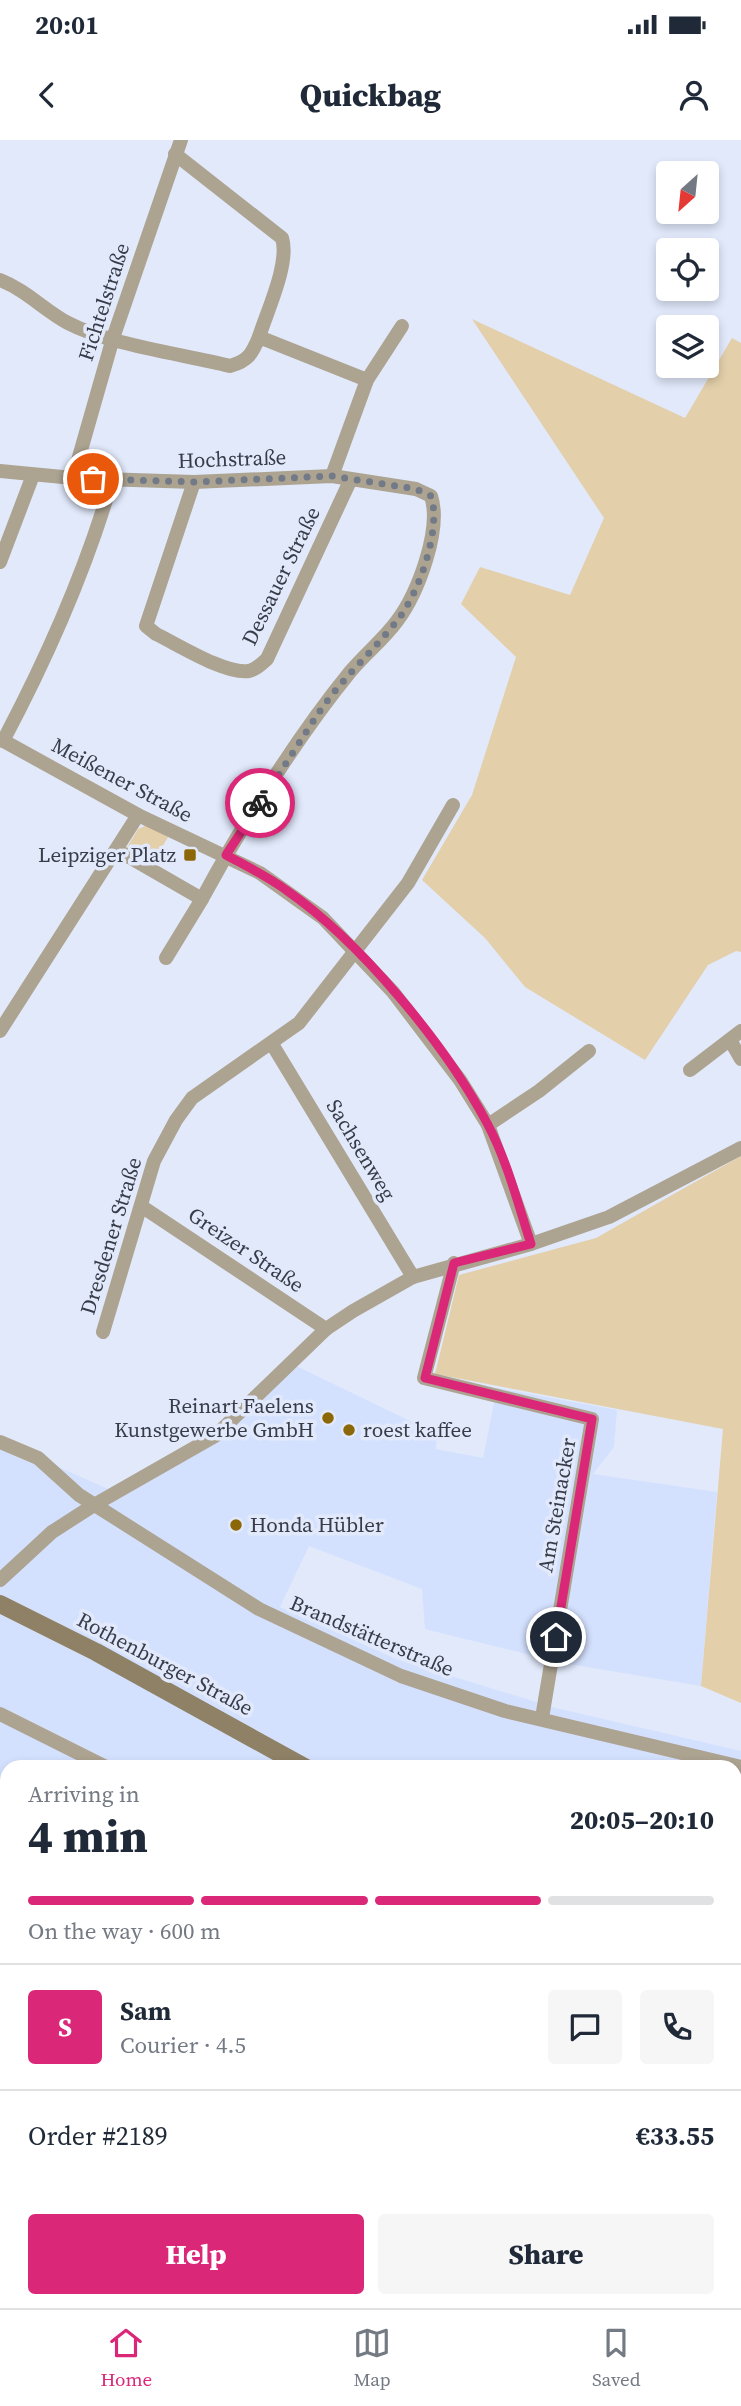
<!DOCTYPE html>
<meta charset="utf-8">
<style>
:root{--surface:#fff;--page:#f6f6f7;--text:#1f2937;--muted:#747a83;--line:#e0e1e3;--accent:#db2777}
body{margin:0;font-family:"Source Serif 4",serif;background:var(--page);color:var(--text);height:100vh;display:flex;flex-direction:column;font-size:26px;white-space:nowrap}
*{box-sizing:border-box;margin:0}
p{font-size:23px;color:var(--muted)}
.icon{flex:none;width:38px;height:38px;fill:none;stroke:currentColor;stroke-width:2;stroke-linecap:round;stroke-linejoin:round}
.map{position:relative;flex:1;overflow:hidden}
.panel{position:absolute;left:0px;top:1620px;width:742px;height:548px;display:flex;flex-direction:column;background:var(--surface);border-radius:21px 21px 0 0;box-shadow:0 4px 10px #0003}
.panel>*{flex:none}
.needle{width:46px;rotate:207deg}
.controls{position:absolute;left:656px;top:21px;display:grid;gap:14px}
.controls a{display:grid;place-items:center;width:63px;height:63px;border-radius:7px;background:var(--surface);box-shadow:0 4px 10px #0003;font-size:35px}
.pin{position:absolute;display:grid;place-items:center;width:60px;height:60px;color:#fff;margin:-30px;border:4px solid #fff;border-radius:50%;box-shadow:0 2px 7px #0007}
.courier{position:absolute;display:grid;place-items:center;width:70px;height:70px;margin:-35px;border:5px solid #db2777;border-radius:50%;background:#fff;color:#222;box-shadow:0 2px 9px #0007}
.head em{font-style:normal;font-weight:800}
.head div{display:flex;flex-direction:column-reverse}
.head{display:flex;align-items:center;justify-content:space-between;height:119px;padding:0 28px}
h1{font-size:46px;font-weight:800;line-height:52px}
.bar{display:grid;grid-template-columns:repeat(4,1fr);gap:10px 7px;align-content:center;height:84px;padding:0 28px}
.bar i{height:9px;border-radius:5px;background:var(--line)}
.bar .current{background:var(--accent)}
.bar p{grid-column:span 4}
.line{display:flex;align-items:center;gap:18px;padding:0 28px;border-top:2px solid var(--line)}
.line div{flex:1}
.round{display:grid;place-items:center;flex:none;width:74px;height:74px;border-radius:7px;background:var(--page)}
.cta{display:flex;gap:14px;margin-top:auto;padding:14px 28px}
.cta a{flex:1;height:80px;border-radius:7px;background:var(--accent);color:#fff;font-size:28px;font-weight:800;line-height:80px;text-align:center}
.cta a+a{background:var(--page);color:var(--text)}
.status{display:flex;justify-content:space-between;align-items:center;height:49px;padding:0 35px;background:var(--surface);direction:ltr}
.status svg{height:19px;fill:currentColor}
header{display:flex;justify-content:space-between;align-items:center;height:91px;padding:0 28px;background:var(--surface);font-size:32px;font-weight:800}
.tab-bar{display:flex;justify-content:space-around;align-items:center;height:98px;border-top:2px solid var(--line);background:var(--surface);font-size:19px;color:var(--muted)}
.tab-bar a{display:grid;justify-items:center;gap:4px}
.tab-bar .current{color:var(--accent)}
.map>svg:first-child{display:block}
.built{fill:#d4e1fe}
.green{fill:#e3cfaa}
.lines{fill:none;stroke-linecap:round;stroke-linejoin:round}
.river{stroke:#b7c9f3;stroke-width:23}
.minor{stroke:#ada391;stroke-width:14}
.secondary{stroke:#8f8166;stroke-width:18}
.done{stroke:#727987;stroke-width:7;stroke-dasharray:0 12.6}
.route{stroke:#db2777;stroke-width:9}
.poi-dot{fill:#8c6708;stroke:#e1e9fb;stroke-width:2.5}
.labels{text-anchor:middle;stroke-width:7;stroke-linejoin:round;paint-order:stroke}
.street-label{font-size:21px;fill:#373c48;stroke:#e1e9fb}
.poi-label{font-size:21px;fill:#373c48;stroke:#e1e9fb;text-anchor:end}
</style>
<div class="status"><b>20:01</b><svg viewBox="0 0 49 12"><path d="M0 12V9h3v3zM5 12V6h3v6zM10 12V3h3v9zM15 12V0h3v12zM26 1h20v11H26zM47 4h2v5h-2z"/></svg></div>
<header><svg class="icon" aria-label="back" viewBox="0 0 24 24"><path d="M15 5l-7 7 7 7"/></svg>Quickbag<svg class="icon" aria-label="person" viewBox="0 0 24 24"><circle cx="12" cy="8" r="4"/><path d="M4 21q1-7 8-7t8 7"/></svg></header>
<div class="map">
<svg width="741" height="2168" viewBox="0 0 741 2168">
<rect width="100%" height="100%" fill="#e1e9fb"/>
<path class="built" d="M292,1224l145,70 -1,15 47,9 14,-70 120,22 -3,37 -21,27 124,18 -16,194 -138,-23 -138,-34 -3,-40 -113,-43 -29,61 116,52 160,49 185,43v232l-6,-1v-214h-728v48l-7,-3v-372l108,48 91,-48z"/>
<g class="green">
<path d="M472,179l213,99 47,-80 9,5v609l-5,-1 -28,14 -63,95 -120,-73 -40,-49 -63,-58 50,-85 44,-138 -55,-53 19,-37 90,28 34,-77z"/>
<path d="M147,685l21,12 -15,26 -27,-14 12,-20z"/>
<path d="M741,1016v547l-40,-17 22,-257 -288,-55 24,-99 137,-37z"/>
<path d="M0,1673l7,3v237l-7,-2z"/>
<path d="M735,1863l6,2v303h-121l-9,-7h124z"/>
<path d="M44,2161h410l-4,7h-394z"/>
</g>
<g class="lines">
<g class="river">
<path d="M0,1770l7,4"/>
<path d="M650,2161l9,7"/>
</g>
<g class="minor">
<path d="M175,14l107,84c8,25 -15,73 -23,99"/>
<path d="M0,140c26,10 44,30 68,43 42,22 115,31 162,43 18,-5 22,-12 29,-29l108,43"/>
<path d="M0,331l73,7 121,4 138,-6 84,13 15,7c11,33 -13,97 -34,125 -13,18 -32,33 -47,51 -53,65 -108,153 -148,227l-85,-49"/>
<path d="M332,336l35,-96 35,-54"/>
<path d="M73,338l40,-140 68,-198"/>
<path d="M194,342l-48,144 10,8c21,10 70,41 93,37 8,-2 12,-7 18,-12l83,-178"/>
<path d="M0,422l33,-87"/>
<path d="M0,599l138,76 122,58 63,45 70,74 67,88 28,45 43,119"/>
<path d="M3,601c44,-83 83,-171 109,-261"/>
<path d="M166,818l36,-59"/>
<path d="M0,891l138,-216"/>
<path d="M730,900l11,19"/>
<path d="M272,904l141,233"/>
<path d="M690,930l51,-39"/>
<path d="M488,985l51,-34 50,-40"/>
<path d="M141,1066l185,123"/>
<path d="M454,1123l-30,115 168,41 -50,299"/>
<path d="M103,1192l51,-171 22,-41 16,-22 107,-75 109,-140 45,-78"/>
<path d="M0,1302l38,16 41,37 180,114 142,67 104,35 236,56"/>
<path d="M0,1440l52,-48 42,-27 121,-69 111,-107 27,-18 60,-34 118,-33 78,-27 132,-69"/>
<path d="M0,1574l108,54"/>
</g>
<g class="secondary">
<path d="M0,1464l96,48 210,116"/>
<path d="M735,1842l6,3"/>
</g>
</g>
<g class="lines">
<path class="done" d="M93,339l101,3 138,-6 84,13 15,7c11,33 -13,100 -35,126 -24,30 -52,55 -74,86 -21,31 -41,64 -62,95"/>
<path class="route" d="M260,663l-34,52c20,11 41,21 60,35 74,51 159,154 201,233 20,37 31,81 44,121l-77,19 -29,115 167,41 -36,218"/>
</g>
<g class="poi-dot">
<rect x="183" y="708" width="14" height="14" rx="3.5"/>
<circle cx="328" cy="1278" r="7"/>
<circle cx="349" cy="1290" r="7"/>
<circle cx="236" cy="1385" r="7"/>
</g>
<g class="labels">
<g class="street-label">
<text transform="translate(104 162) rotate(-72)" y="7">Fichtelstraße</text>
<text transform="translate(232 319) rotate(-2)" y="7">Hochstraße</text>
<text transform="translate(281 436) rotate(-64)" y="7">Dessauer Straße</text>
<text transform="translate(122 640) rotate(28)" y="7">Meißener Straße</text>
<text transform="translate(361 1010) rotate(59)" y="7">Sachsenweg</text>
<text transform="translate(111 1096) rotate(-73)" y="7">Dresdener Straße</text>
<text transform="translate(246 1110) rotate(34)" y="7">Greizer Straße</text>
<text transform="translate(557 1365) rotate(-80)" y="7">Am Steinacker</text>
<text transform="translate(372 1496) rotate(23)" y="7">Brandstätterstraße</text>
<text transform="translate(165 1524) rotate(28)" y="7">Rothenburger Straße</text>
</g>
<g class="poi-label">
<text x="176" y="722">Leipziger Platz</text>
<text x="314" y="1273">Reinart Faelens<tspan x="314" dy="24">Kunstgewerbe GmbH</tspan></text>
<text x="363" y="1297" text-anchor="start">roest kaffee</text>
<text x="250" y="1392" text-anchor="start">Honda Hübler</text>
</g>
</g>
</svg>
<div class="controls">
<a><svg class="needle" viewBox="-14 -14 28 28"><path d="M0-13l5 13h-10z" fill="#e53935"/><path d="M0 13l5-13h-10z" fill="#747a83"/></svg></a>
<a><svg class="icon" aria-label="locate" viewBox="0 0 24 24"><circle cx="12" cy="12" r="6"/><path d="M12 2v4M12 18v4M2 12h4M18 12h4"/></svg></a>
<a><svg class="icon" aria-label="layers" viewBox="0 0 24 24"><path d="M12 4l9 5-9 5-9-5zM3 14l9 5 9-5"/></svg></a>
</div>
<div class="pin" style="left:93px;top:339px;background:#ea580c"><svg class="icon" aria-label="bag" viewBox="0 0 24 24"><path d="M5 8h14l-1 12H6zM9 8a3 3 0 0 1 6 0"/></svg></div>
<div class="pin" style="left:556px;top:1497px;background:#1f2937"><svg class="icon" aria-label="home" viewBox="0 0 24 24"><path d="M3 11l9-7 9 7M6 9v11h12V9"/></svg></div>
<div class="courier" style="left:260px;top:663px"><svg class="icon" aria-label="bike" viewBox="0 0 24 24"><circle cx="6" cy="16" r="4"/><circle cx="18" cy="16" r="4"/><path d="M6 16l4-8h5l3 8M10 8l3 8H6M13 5h3"/></svg></div>
<section class="panel">
<div class="head"><div><h1>4 min</h1><p>Arriving in</p></div><em>20:05–20:10</em></div>
<div class="bar"><i class="current"></i><i class="current"></i><i class="current"></i><i></i><p>On the way · 600 m</p></div>
<div class="line" style="height:126px"><b class="round" style="background:var(--accent);color:#fff">S</b><div><b>Sam</b><p>Courier · 4.5</p></div><a class="round"><svg class="icon" aria-label="chat" viewBox="0 0 24 24"><path d="M4 5h16v11H9l-5 4z"/></svg></a><a class="round"><svg class="icon" aria-label="phone" viewBox="0 0 24 24"><path d="M5 4h4l2 5-3 2q2 4 5 5l2-3 5 2v4C11 20 4 13 5 4z"/></svg></a></div>
<div class="line" style="height:91px"><div>Order #2189</div><b>€33.55</b></div>
<div class="cta"><a>Help</a><a>Share</a></div>
</section>
</div>
<nav class="tab-bar">
<a class="current"><svg class="icon" aria-label="home" viewBox="0 0 24 24"><path d="M3 11l9-7 9 7M6 9v11h12V9"/></svg>Home</a>
<a><svg class="icon" aria-label="map" viewBox="0 0 24 24"><path d="M3 6l6-2 6 2 6-2v14l-6 2-6-2-6 2zM9 4v14M15 6v14"/></svg>Map</a>
<a><svg class="icon" aria-label="saved" viewBox="0 0 24 24"><path d="M7 4h10v16l-5-4-5 4z"/></svg>Saved</a>
</nav>
